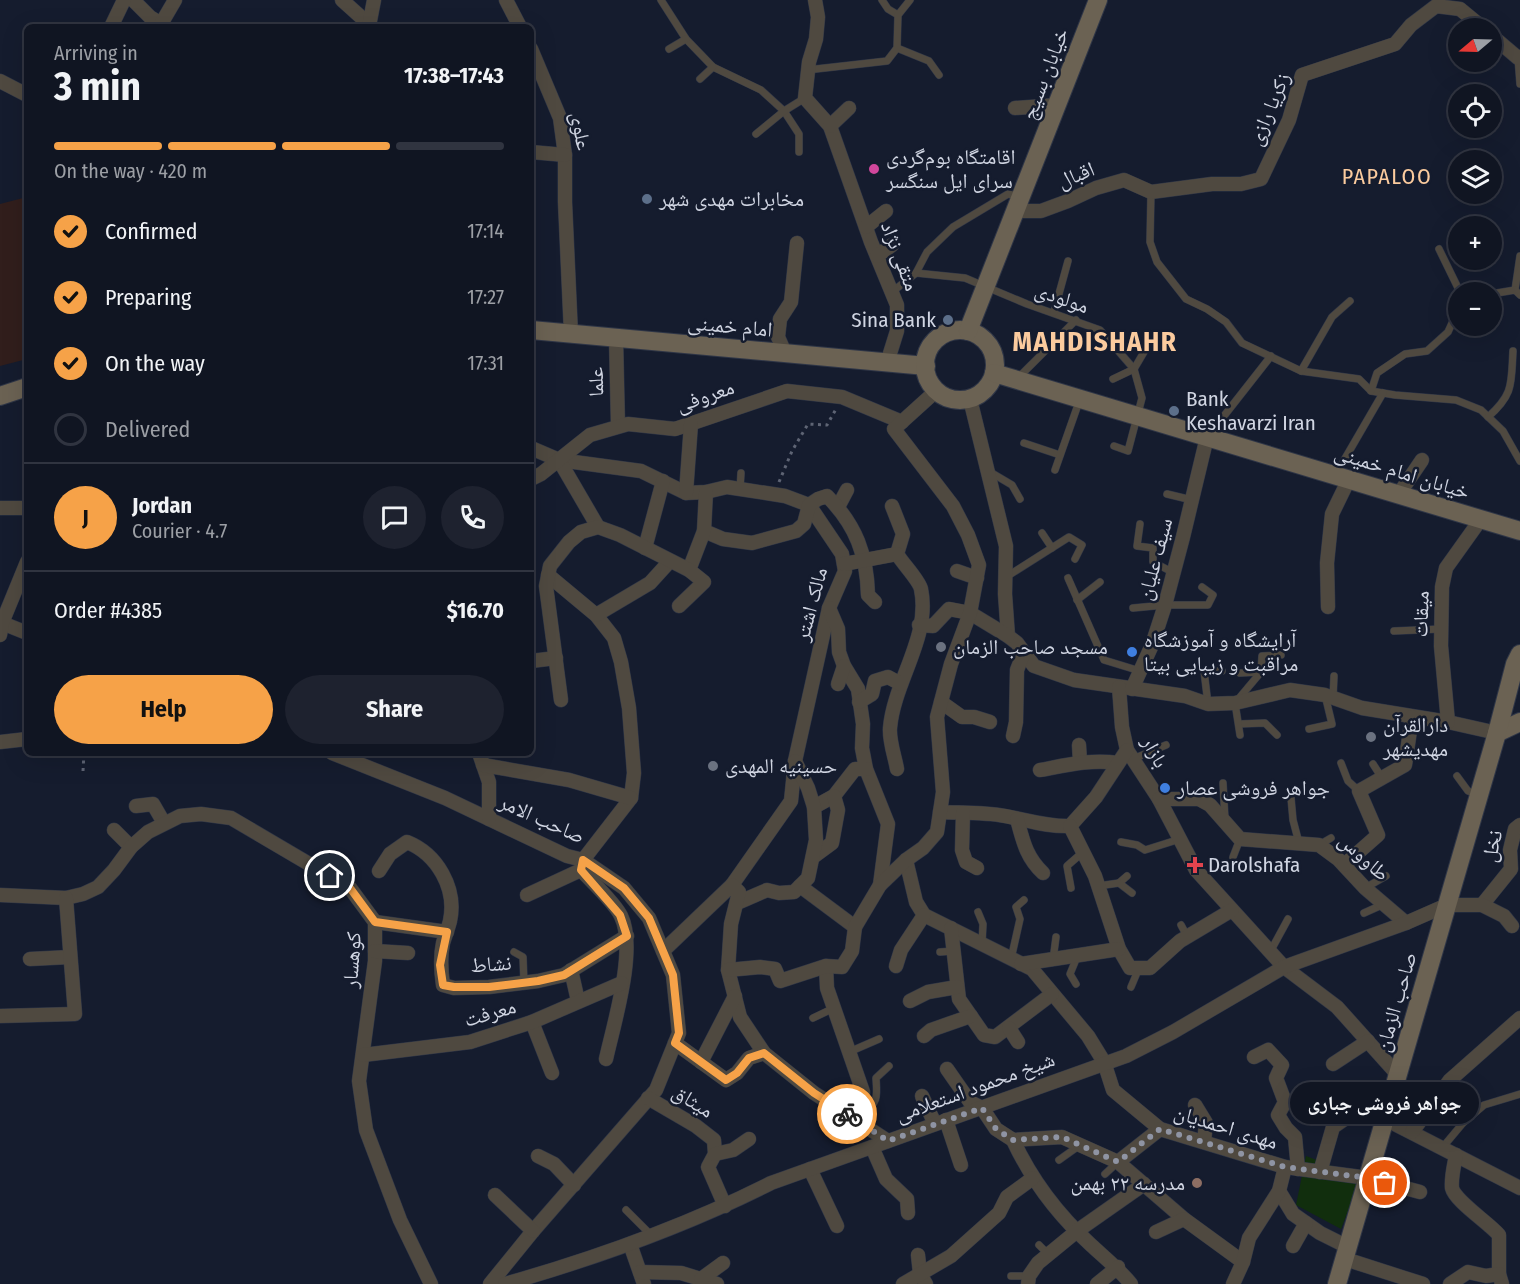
<!DOCTYPE html>
<meta charset="utf-8">
<style>
:root{--surface:#101522;--page:#1e222f;--text:#f1f3f6;--muted:#9c9fa5;--line:#303440;--accent:#f6a248}
body{margin:0;font-family:"Fira Sans Condensed","Noto Naskh Arabic",sans-serif;background:var(--page);color:var(--text);height:100vh;display:flex;flex-direction:column;font-size:22px;white-space:nowrap}
*{box-sizing:border-box;margin:0}
p{font-size:20px;color:var(--muted)}
.icon{flex:none;width:33px;height:33px;fill:none;stroke:currentColor;stroke-width:2;stroke-linecap:round;stroke-linejoin:round}
.map{position:relative;flex:1;overflow:hidden}
.sheet{position:absolute;left:24px;top:24px;width:510px;height:732px;display:flex;flex-direction:column;background:var(--surface);border-radius:9px;box-shadow:0 6px 24px #0002,0 0 0 2px var(--line)}
.sheet>*{flex:none}
.needle{width:39px;rotate:251deg}
.tools{position:absolute;left:1448px;top:18px;display:grid;gap:12px}
.tools a{display:grid;place-items:center;width:54px;height:54px;border-radius:50%;background:var(--surface);box-shadow:0 6px 24px #0002,0 0 0 2px var(--line);font-size:30px}
.pin{position:absolute;display:grid;place-items:center;width:51px;height:51px;color:#fff;margin:-26px;border:3px solid #fff;border-radius:50%;box-shadow:0 2px 6px #0007}
.courier{position:absolute;display:grid;place-items:center;width:60px;height:60px;margin:-30px;border:4px solid #f6a248;border-radius:50%;background:#fff;color:#222;box-shadow:0 2px 8px #0007}
.bubble{position:absolute;height:42px;border-radius:21px;background:var(--surface);box-shadow:0 6px 24px #0002,0 0 0 2px var(--line);font-size:20px;font-weight:700;line-height:42px;text-align:center}
.headline em{font-style:normal;font-weight:700}
.headline div{display:flex;flex-direction:column-reverse}
.headline{display:flex;align-items:center;justify-content:space-between;height:102px;padding:0 30px}
h1{font-size:39px;font-weight:700;line-height:45px}
.bar{display:grid;grid-template-columns:repeat(4,1fr);gap:9px 6px;align-content:center;height:72px;padding:0 30px}
.bar i{height:8px;border-radius:4px;background:var(--line)}
.bar .active{background:var(--accent)}
.bar p{grid-column:span 4}
.line{display:flex;align-items:center;gap:15px;padding:0 30px;border-top:2px solid var(--line)}
.line div{flex:1}
.round{display:grid;place-items:center;flex:none;width:63px;height:63px;border-radius:32px;background:var(--page)}
ol{padding:0 30px;list-style:none}
li{display:flex;align-items:center;gap:18px;height:66px}
li p{margin-inline-start:auto}
li .icon{padding:6px;border-radius:50%;background:var(--accent);color:#111;stroke-width:4}
li:last-child{color:var(--muted)}
li i{width:33px;height:33px;border:3px solid var(--line);border-radius:50%}
.cta{display:flex;gap:12px;margin-top:auto;padding:12px 30px}
.cta a{flex:1;height:69px;border-radius:36px;background:var(--accent);color:#111;font-size:24px;font-weight:700;line-height:69px;text-align:center}
.cta a+a{background:var(--page);color:var(--text)}
.map>svg:first-child{display:block}
.medical{fill:#311e1c}
.green{fill:#112e0d}
.lines{fill:none;stroke-linecap:round;stroke-linejoin:round}
.lane-casing{stroke:#2f3647;stroke-width:8}
.street-casing{stroke:#2f3647;stroke-width:15}
.secondary-casing{stroke:#2f3647;stroke-width:20}
.path{stroke:#5e6474;stroke-width:3;stroke-dasharray:3 4.5;stroke-linecap:butt}
.lane{stroke:#4f4940;stroke-width:7}
.street{stroke:#4f4940;stroke-width:14}
.secondary{stroke:#6b6253;stroke-width:18}
.done{stroke:#8f94a3;stroke-width:6;stroke-dasharray:0 10.8}
.route{stroke:#f6a248;stroke-width:8}
.hotel-dot{fill:#d1479c;stroke:#151c2e;stroke-width:2}
.service-dot{fill:#5c6f8a;stroke:#151c2e;stroke-width:2}
.worship-dot{fill:#6b7280;stroke:#151c2e;stroke-width:2}
.shop-dot{fill:#3f7fe0;stroke:#151c2e;stroke-width:2}
.health-dot{fill:#e0444e;stroke:#151c2e;stroke-width:2}
.education-dot{fill:#8d6e63;stroke:#151c2e;stroke-width:2}
.labels{text-anchor:middle;stroke-width:5;stroke-linejoin:round;paint-order:stroke}
.street-label{font-size:21px;fill:#d0d5e2;stroke:#151c2e}
.poi-label{font-size:21px;fill:#d0d5e2;stroke:#151c2e;text-anchor:start}
.neighbourhood-label{font-size:22px;letter-spacing:1.5px;fill:#fbcb9e;stroke:#151c2e}
.district-label{font-size:27px;font-weight:bold;letter-spacing:1.5px;fill:#fbcb9e;stroke:#151c2e}
</style>
<div class="map">
<svg width="1520" height="1284" viewBox="0 0 1520 1284">
<rect width="100%" height="100%" fill="#151c2e"/>
<path class="medical" d="M27,197v162l-27,7v-162z"/>
<path class="green" d="M1306,1156l55,21 -20,52 -45,-24z"/>
<g class="lines">
<defs>
<g id="lane">
<path d="M661,0l25,39 27,28 48,23 23,21 15,23v18"/>
<path d="M882,0l6,9 10,6"/>
<path d="M897,48l32,13 10,14"/>
<path d="M669,49l17,-10"/>
<path d="M1518,58l2,26"/>
<path d="M807,70l80,-9 10,-13 1,-33 12,-15"/>
<path d="M700,79l13,-12"/>
<path d="M756,134l28,-23 21,-13"/>
<path d="M1151,192l-1,50 7,20 29,37 21,10 19,13 16,21 59,28 58,8 12,12 24,4 61,5 25,10 22,21 17,30"/>
<path d="M1439,249l21,43"/>
<path d="M916,273l49,5 62,26 73,26 34,39 8,29 -14,53 -14,-5"/>
<path d="M1515,290l5,-34"/>
<path d="M892,292l24,-19 11,-21 26,-25 55,-33 10,2"/>
<path d="M1491,294l24,-4 5,5"/>
<path d="M1054,312l14,-51"/>
<path d="M1301,371l31,-54 18,-16"/>
<path d="M1018,378l58,-58"/>
<path d="M1113,379l21,-10 10,-17"/>
<path d="M1371,391l6,-18 28,-19 22,-3 21,-19 10,-22"/>
<path d="M1488,417c26,-23 23,-33 25,-66"/>
<path d="M1209,435l62,-79"/>
<path d="M1024,443l36,12"/>
<path d="M1055,470l25,-71"/>
<path d="M990,472l22,13 8,14"/>
<path d="M1336,474l47,-81"/>
<path d="M740,489l1,-16"/>
<path d="M1167,494l25,6"/>
<path d="M1140,524l-3,22 16,2v14l21,11"/>
<path d="M1042,533l10,15"/>
<path d="M1006,577l63,-40 13,8 -7,14"/>
<path d="M1068,578l36,82 36,11"/>
<path d="M1077,600l23,-18"/>
<path d="M1133,608l32,-3h43l5,-10 -11,-8"/>
<path d="M1394,631l47,-2"/>
<path d="M1240,673l21,-1"/>
<path d="M1333,698l1,-22"/>
<path d="M1208,704l-4,-33h18"/>
<path d="M1239,724l26,-1 12,12"/>
<path d="M1309,729l23,-5 -7,-29"/>
<path d="M1240,735l-5,-32 26,-31 1,-16 19,-1"/>
<path d="M1133,759l33,-14"/>
<path d="M1341,763l7,18 11,10"/>
<path d="M1373,764l9,14"/>
<path d="M1457,776l11,15 9,3"/>
<path d="M1223,783l2,36"/>
<path d="M1291,798l2,22 6,23"/>
<path d="M1121,842l16,3 8,5 35,-11"/>
<path d="M1319,845l12,-7"/>
<path d="M1233,857l7,-18"/>
<path d="M1119,883l8,-7"/>
<path d="M1098,886l21,-3 13,10"/>
<path d="M1071,888l-4,-22 16,-14"/>
<path d="M1365,888l21,-12"/>
<path d="M978,912l5,12 -1,20"/>
<path d="M1364,913l20,-9"/>
<path d="M1181,925l6,11"/>
<path d="M514,952l9,5 1,26"/>
<path d="M940,952l14,-1"/>
<path d="M1270,952l18,-33"/>
<path d="M1011,959l9,-40 -4,-12 8,-7"/>
<path d="M1053,960l3,-23"/>
<path d="M1076,984l-6,-10 7,-17"/>
<path d="M1131,987l8,-19"/>
<path d="M813,1018l21,-10"/>
<path d="M849,1052l30,-13"/>
<path d="M863,1112c16,-9 14,-17 13,-34l13,-12"/>
<path d="M1442,1148l21,-25 21,-18 36,-11"/>
<path d="M1059,1160l21,-15"/>
<path d="M1105,1174l13,-12"/>
<path d="M626,1210l25,25"/>
<path d="M1039,1245l9,9"/>
<path d="M1011,1276h18"/>
</g>
<g id="street">
<path d="M133,0l17,17 16,10"/>
<path d="M342,0l30,27"/>
<path d="M506,0l14,27"/>
<path d="M815,0l3,17 -2,22 -7,23 -4,36 25,28 41,116 26,63v26l-10,32"/>
<path d="M161,24l14,-24"/>
<path d="M369,26l5,-26"/>
<path d="M111,27l13,-27"/>
<path d="M1491,35l27,23 2,-1"/>
<path d="M531,49l29,69 5,37v47l6,132"/>
<path d="M0,81l27,14"/>
<path d="M1015,108l42,-3"/>
<path d="M830,126l19,-18"/>
<path d="M531,152l34,3"/>
<path d="M1015,211h26l27,-10 28,-13 28,-8 27,12 61,-8h29l20,-5 28,-59 13,-45 93,-31 16,-19 25,-19 24,3 23,19"/>
<path d="M866,227l20,-16"/>
<path d="M877,256l15,-11"/>
<path d="M616,338l2,88"/>
<path d="M785,353l-7,-16 2,-18 11,-17 6,-59"/>
<path d="M970,399l36,147 -1,48 3,42 9,7 17,23 40,14 111,16 23,8 27,-1 55,-13 35,5 37,13 86,14 49,11"/>
<path d="M531,448l28,12 82,11 45,22 20,-1 21,-5 58,9 24,9 33,49 3,17 -16,37 -34,153 -4,40 -59,84"/>
<path d="M559,460l39,67"/>
<path d="M531,479l10,-5 49,-39 38,-11 47,5 112,-38 55,6 60,25"/>
<path d="M686,493l5,-69"/>
<path d="M1399,494l23,-34"/>
<path d="M892,506l11,28 -6,20c6,10 22,26 24,35 10,48 -27,92 -31,139 -1,13 5,29 7,41"/>
<path d="M838,507l9,-17"/>
<path d="M0,508h27"/>
<path d="M704,531l19,8 29,4 44,-12 8,-7 5,-19 9,-6 9,-3c29,29 40,59 41,99l7,7"/>
<path d="M645,548l18,-67"/>
<path d="M844,564l53,-10"/>
<path d="M689,570l15,-39 2,-39"/>
<path d="M957,571l20,7"/>
<path d="M548,575l48,40 18,23 7,24 8,46 5,65 -3,25 -48,62 -2,10c11,12 34,33 40,46 16,33 -7,107 -15,143"/>
<path d="M1328,607l-1,-44 5,-49 17,-35"/>
<path d="M829,608l9,21 1,23 5,14 14,23 5,35 -1,24 4,21 22,55 -8,61"/>
<path d="M596,615l54,-32 20,-22"/>
<path d="M2,623l25,10"/>
<path d="M919,625l14,1 16,-17 21,4 38,23"/>
<path d="M0,635l2,-12 25,-61"/>
<path d="M531,661l25,-3"/>
<path d="M838,684l6,-18"/>
<path d="M1119,687l3,40 5,23 32,49 37,71 88,97 53,40 61,68"/>
<path d="M1132,689l20,-44 13,-40 18,-68 24,-100"/>
<path d="M561,700l-15,-114 4,-20 19,-24 12,-10 17,-5 22,8 69,35 15,12 -25,24"/>
<path d="M859,702l13,-8 3,-13 13,-4 13,7"/>
<path d="M941,702l21,15h12l16,5"/>
<path d="M1448,722l-7,-76 1,-59 4,-19 35,-49"/>
<path d="M1013,736l3,-14 1,-52 7,-18"/>
<path d="M0,742l27,-3"/>
<path d="M1079,745l1,17"/>
<path d="M332,753l113,45 122,58 16,4 41,28 25,30 24,57 6,58 -23,57 -123,141 -43,53"/>
<path d="M479,753l10,29v37"/>
<path d="M483,765l86,15 62,18"/>
<path d="M1040,770c27,-5 51,-11 78,-7"/>
<path d="M1159,799h40l11,6 30,34 79,6 19,14 27,29 41,35"/>
<path d="M136,806l17,-2 11,19"/>
<path d="M814,807l20,-11 21,-27h11"/>
<path d="M940,812c22,1 44,0 65,4 22,4 43,11 65,10l26,-29 31,-47"/>
<path d="M963,813l-1,37 4,12 11,6"/>
<path d="M1017,819c6,22 9,38 26,54"/>
<path d="M1070,826l25,50 24,73 11,19h20l30,-27 52,-31"/>
<path d="M114,830l17,17"/>
<path d="M813,857l19,-14 6,-33 -4,-14"/>
<path d="M906,860l10,42 8,13 108,54 56,67 16,26 9,28 47,39 125,38 83,11 52,14"/>
<path d="M1344,865l34,-30 -19,-44 46,-26 7,-48"/>
<path d="M379,871l11,-17 17,-12c30,12 50,46 43,79 -2,8 -5,15 -7,22 -3,14 -2,28 0,42l11,3 35,-1 49,-6 26,-6 63,-39"/>
<path d="M800,886l55,41"/>
<path d="M0,895l66,3 17,-4 15,-7 16,-17 17,-23 17,-15 32,-16 21,-2 30,4 119,70 25,34v39l-16,120 7,49 34,90 31,64"/>
<path d="M527,895l54,-25"/>
<path d="M737,903l30,-13 12,3 15,-1 14,-14 8,-38 -2,-33 -6,-19 -13,-27"/>
<path d="M1482,905l29,-36 -1,-19 5,-21 5,-4"/>
<path d="M375,922l72,10"/>
<path d="M951,928l8,71 25,36 11,2 57,-43"/>
<path d="M375,951l33,2"/>
<path d="M663,951l69,-66 7,7 -8,32 -3,46 12,47 24,36 50,40 74,48"/>
<path d="M30,959l40,-2"/>
<path d="M1021,964l98,-15"/>
<path d="M826,966l1,22 36,104v33"/>
<path d="M896,966l5,-16 23,-35"/>
<path d="M571,970l7,31"/>
<path d="M728,970l32,-3 15,2 5,12 46,-15 16,1 10,-16 3,-24 25,-42 26,-25 17,-12 14,-16 6,-40 -6,-75 14,-53 19,-51 9,-48 -11,-30 -15,-29 -59,-77 42,-38"/>
<path d="M910,1001l18,-9 29,-5"/>
<path d="M0,1016l75,-2 -9,-116"/>
<path d="M532,1022l20,51"/>
<path d="M1009,1028l9,14"/>
<path d="M924,1036l7,-6 40,-14"/>
<path d="M675,1043l51,37 11,-7 12,-15 15,-5"/>
<path d="M363,1055l107,-13 62,-20 90,-39"/>
<path d="M1254,1057l14,-7 14,15 -6,13 9,24 -7,13 8,13 9,9 3,32"/>
<path d="M701,1062l34,-66"/>
<path d="M1333,1064l35,-23"/>
<path d="M947,1069l23,33 12,6 14,21 17,11 49,-3 56,25"/>
<path d="M922,1096l13,28"/>
<path d="M648,1098l48,28 18,14 1,14 -7,13 17,39"/>
<path d="M1195,1105l11,18 -2,19"/>
<path d="M1385,1119l135,69"/>
<path d="M946,1120l15,45"/>
<path d="M1160,1129l-42,33 66,57 59,43"/>
<path d="M1412,1132l38,-52 70,-62"/>
<path d="M1013,1140c18,39 45,75 78,105 14,13 28,24 40,39"/>
<path d="M872,1147l14,32 21,20 1,14"/>
<path d="M715,1154l18,-4 16,-11"/>
<path d="M1456,1155c-2,11 -5,22 -4,33 3,13 37,35 47,47v39l3,10"/>
<path d="M538,1156l16,8 20,21"/>
<path d="M810,1169l27,57"/>
<path d="M1320,1172l13,-45 63,-44"/>
<path d="M1279,1191l14,23 27,19 28,14"/>
<path d="M495,1195l38,36"/>
<path d="M1156,1232l28,-13"/>
<path d="M630,1244l14,40"/>
<path d="M1293,1246l13,-23"/>
<path d="M918,1255l2,19 6,10"/>
<path d="M1345,1259l78,25"/>
<path d="M640,1272l41,1 36,11"/>
<path d="M701,1279l22,-16"/>
<path d="M505,1284c91,-26 181,-58 266,-101l355,-127 47,-24 111,-65 122,-44 41,-18h35l22,11 8,10"/>
<path d="M903,1284l48,-28 48,-43 8,-16 26,-19"/>
<path d="M1028,1284l1,-8 9,-13 39,-32 67,-47"/>
<path d="M1097,1284l21,-17"/>
<path d="M1233,1284l10,-22 6,-24 30,-47 6,-24"/>
<path d="M1450,1284l18,-12 18,4 13,-2"/>
</g>
<g id="secondary">
<path d="M531,330l395,36"/>
<circle cx="960" cy="365" r="35"/>
<path d="M968,331l130,-331"/>
<path d="M994,373l526,158"/>
<path d="M0,396l27,-9"/>
<path d="M1497,733l23,-11"/>
<path d="M1337,1284l160,-551 18,-69 5,-10"/>
</g>
</defs>
<use href="#lane" class="lane-casing"/>
<use href="#street" class="street-casing"/>
<use href="#secondary" class="secondary-casing"/>
<g class="path">
<path d="M779,482l13,-31 16,-27 19,1 9,-16"/>
<path d="M83,771l1,-18"/>
</g>
<use href="#lane" class="lane"/>
<use href="#street" class="street"/>
<use href="#secondary" class="secondary"/>
</g>
<g class="lines">
<path class="done" d="M847,1114l41,27 94,-33 14,21 17,11 49,-3 56,25 42,-33 125,38 83,11 17,5"/>
<path class="route" d="M330,876l20,12 25,34 72,10 -7,33 3,20 11,2h35l49,-6 26,-6 63,-39 -7,-21 -39,-45 2,-10 41,28 25,30 24,57 6,58 -4,10 51,37 11,-7 12,-15 15,-5 50,40 33,21"/>
</g>
<circle class="hotel-dot" cx="874" cy="169" r="6"/>
<g class="service-dot">
<circle cx="647" cy="199" r="6"/>
<circle cx="948" cy="320" r="6"/>
<circle cx="1174" cy="411" r="6"/>
</g>
<g class="worship-dot">
<circle cx="941" cy="647" r="6"/>
<circle cx="1371" cy="737" r="6"/>
<circle cx="713" cy="766" r="6"/>
</g>
<g class="shop-dot">
<circle cx="1132" cy="652" r="6"/>
<circle cx="1165" cy="788" r="6"/>
</g>
<path class="health-dot" d="M1192 856h6v6h6v6h-6v6h-6v-6h-6v-6h6z"/>
<circle class="education-dot" cx="1197" cy="1183" r="6"/>
<g class="labels">
<g class="street-label">
<text transform="translate(1045 74) rotate(-69)" y="7">خیابان بسیج</text>
<text transform="translate(1269 109) rotate(-67)" y="7">زکریا رازی</text>
<text transform="translate(581 131) rotate(80)" y="7">علوی</text>
<text transform="translate(1076 175) rotate(-22)" y="7">اقبال</text>
<text transform="translate(900 256) rotate(69)" y="7">متقی نژاد</text>
<text transform="translate(1062 298) rotate(19)" y="7">مولودی</text>
<text transform="translate(730 326) rotate(5)" y="7">امام خمینی</text>
<text transform="translate(596 382) rotate(-91)" y="7">علما</text>
<text transform="translate(705 396) rotate(-19)" y="7">معروفی</text>
<text transform="translate(1402 472) rotate(17)" y="7">خیابان امام خمینی</text>
<text transform="translate(1155 559) rotate(-75)" y="7">سیف علیان</text>
<text transform="translate(811 604) rotate(-75)" y="7">مالک اشتر</text>
<text transform="translate(1421 614) rotate(-88)" y="7">میقات</text>
<text transform="translate(1155 752) rotate(62)" y="7">بازار</text>
<text transform="translate(542 819) rotate(24)" y="7">صاحب الامر</text>
<text transform="translate(1492 846) rotate(-77)" y="7">نخل</text>
<text transform="translate(1364 857) rotate(42)" y="7">طاووس</text>
<text transform="translate(352 960) rotate(-86)" y="7">کوهسار</text>
<text transform="translate(491 964) rotate(-4)" y="7">نشاط</text>
<text transform="translate(1396 1002) rotate(-74)" y="7">صاحب الزمان</text>
<text transform="translate(490 1013) rotate(-16)" y="7">معرفت</text>
<text transform="translate(975 1087) rotate(-20)" y="7">شیخ محمود استعلامی</text>
<text transform="translate(693 1101) rotate(32)" y="7">میثاق</text>
<text transform="translate(1226 1127) rotate(17)" y="7">مهدی احمدیان</text>
</g>
<g class="poi-label">
<text x="886" y="164">اقامتگاه بوم‌گردی<tspan x="886" dy="24">سرای ایل سنگسر</tspan></text>
<text x="659" y="206">مخابرات مهدی شهر</text>
<text x="936" y="327" text-anchor="end">Sina Bank</text>
<text x="1186" y="406">Bank<tspan x="1186" dy="24">Keshavarzi Iran</tspan></text>
<text x="1144" y="647">آرایشگاه و آموزشگاه<tspan x="1144" dy="24">مراقبت و زیبایی بیتا</tspan></text>
<text x="953" y="654">مسجد صاحب الزمان</text>
<text x="1383" y="732">دارالقرآن<tspan x="1383" dy="24">مهدیشهر</tspan></text>
<text x="725" y="773">حسینیه المهدی</text>
<text x="1177" y="795">جواهر فروشی عصار</text>
<text x="1208" y="872">Darolshafa</text>
<text x="1185" y="1190" text-anchor="end">مدرسه ۲۲ بهمن</text>
</g>
<g class="neighbourhood-label">
<text x="1387" y="184">PAPALOO</text>
</g>
<g class="district-label">
<text x="1095" y="351">MAHDISHAHR</text>
</g>
</g>
</svg>
<div class="tools">
<a><svg class="needle" viewBox="-14 -14 28 28"><path d="M0-13l5 13h-10z" fill="#e53935"/><path d="M0 13l5-13h-10z" fill="#9c9fa5"/></svg></a>
<a><svg class="icon" aria-label="locate" viewBox="0 0 24 24"><circle cx="12" cy="12" r="6"/><path d="M12 2v4M12 18v4M2 12h4M18 12h4"/></svg></a>
<a><svg class="icon" aria-label="layers" viewBox="0 0 24 24"><path d="M12 4l9 5-9 5-9-5zM3 14l9 5 9-5"/></svg></a>
<a>+</a>
<a>−</a>
</div>
<div class="pin" style="left:1385px;top:1183px;background:#ea580c"><svg class="icon" aria-label="bag" viewBox="0 0 24 24"><path d="M5 8h14l-1 12H6zM9 8a3 3 0 0 1 6 0"/></svg></div>
<div class="pin" style="left:330px;top:876px;background:#1f2937"><svg class="icon" aria-label="home" viewBox="0 0 24 24"><path d="M3 11l9-7 9 7M6 9v11h12V9"/></svg></div>
<div class="courier" style="left:847px;top:1114px"><svg class="icon" aria-label="bike" viewBox="0 0 24 24"><circle cx="6" cy="16" r="4"/><circle cx="18" cy="16" r="4"/><path d="M6 16l4-8h5l3 8M10 8l3 8H6M13 5h3"/></svg></div>
<div class="bubble" style="left:1290px;top:1082px;width:189px">جواهر فروشی جباری</div>
<section class="sheet">
<div class="headline"><div><h1>3 min</h1><p>Arriving in</p></div><em>17:38–17:43</em></div>
<div class="bar"><i class="active"></i><i class="active"></i><i class="active"></i><i></i><p>On the way · 420 m</p></div>
<ol>
<li><svg class="icon" aria-label="check" viewBox="0 0 24 24"><path d="M5 12l5 5 9-10"/></svg>Confirmed<p>17:14</p></li>
<li><svg class="icon" aria-label="check" viewBox="0 0 24 24"><path d="M5 12l5 5 9-10"/></svg>Preparing<p>17:27</p></li>
<li><svg class="icon" aria-label="check" viewBox="0 0 24 24"><path d="M5 12l5 5 9-10"/></svg>On the way<p>17:31</p></li>
<li><i></i>Delivered</li>
</ol>
<div class="line" style="height:108px"><b class="round" style="background:var(--accent);color:#111">J</b><div><b>Jordan</b><p>Courier · 4.7</p></div><a class="round"><svg class="icon" aria-label="chat" viewBox="0 0 24 24"><path d="M4 5h16v11H9l-5 4z"/></svg></a><a class="round"><svg class="icon" aria-label="phone" viewBox="0 0 24 24"><path d="M5 4h4l2 5-3 2q2 4 5 5l2-3 5 2v4C11 20 4 13 5 4z"/></svg></a></div>
<div class="line" style="height:78px"><div>Order #4385</div><b>$16.70</b></div>
<div class="cta"><a>Help</a><a>Share</a></div>
</section>
</div>
